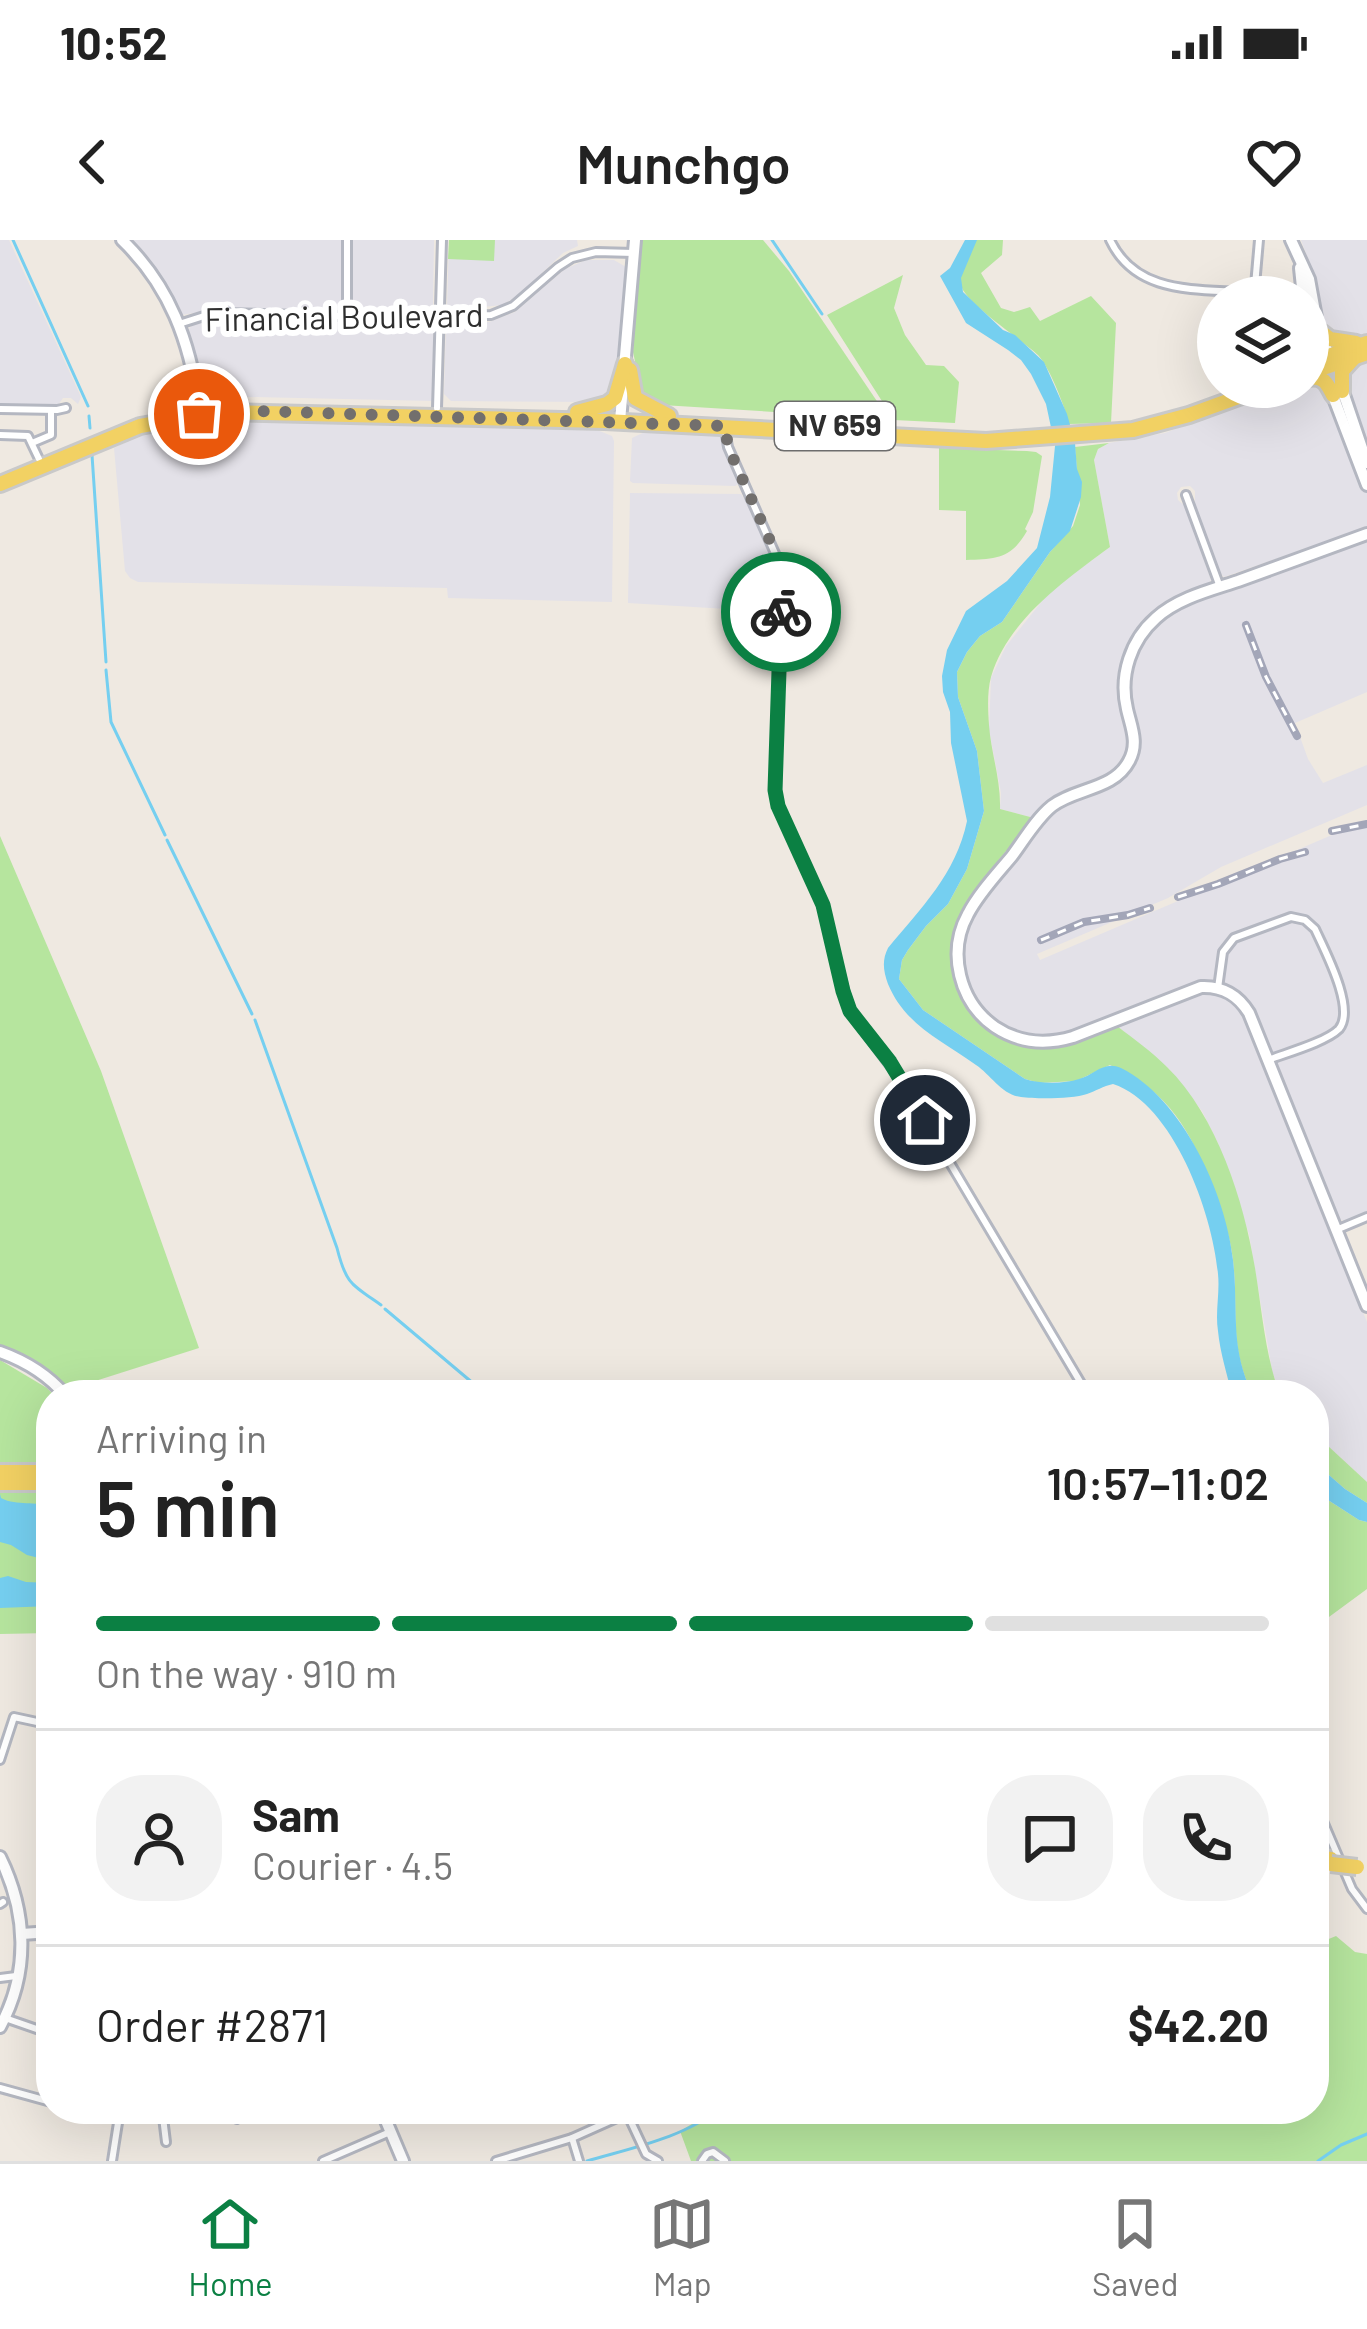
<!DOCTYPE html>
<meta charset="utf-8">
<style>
:root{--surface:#fff;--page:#f2f2f2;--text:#222;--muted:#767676;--line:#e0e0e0;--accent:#0b8043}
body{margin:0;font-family:Barlow,sans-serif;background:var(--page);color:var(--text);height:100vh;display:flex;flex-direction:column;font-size:45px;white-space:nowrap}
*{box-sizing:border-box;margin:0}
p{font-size:39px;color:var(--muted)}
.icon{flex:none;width:66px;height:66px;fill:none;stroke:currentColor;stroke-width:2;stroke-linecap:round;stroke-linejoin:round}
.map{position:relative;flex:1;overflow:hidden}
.details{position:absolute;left:36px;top:1140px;width:1293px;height:744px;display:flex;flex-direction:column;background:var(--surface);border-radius:48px;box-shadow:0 12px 48px #0002}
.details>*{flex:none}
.controls{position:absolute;left:1197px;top:36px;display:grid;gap:24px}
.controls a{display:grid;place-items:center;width:132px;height:132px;border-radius:50%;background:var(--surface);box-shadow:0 12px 48px #0002;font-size:60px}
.pin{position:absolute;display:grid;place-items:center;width:102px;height:102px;color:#fff;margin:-51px;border:6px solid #fff;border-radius:50%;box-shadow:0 3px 12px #0007}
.courier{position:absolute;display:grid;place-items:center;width:120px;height:120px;margin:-60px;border:9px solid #0b8043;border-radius:50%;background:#fff;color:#222;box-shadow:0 3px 15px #0007}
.headline em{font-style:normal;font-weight:600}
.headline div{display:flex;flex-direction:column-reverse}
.headline{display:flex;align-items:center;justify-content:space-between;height:204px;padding:0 60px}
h1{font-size:78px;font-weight:600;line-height:90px}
.bar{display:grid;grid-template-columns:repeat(4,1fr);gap:18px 12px;align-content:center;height:144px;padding:0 60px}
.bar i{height:15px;border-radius:9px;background:var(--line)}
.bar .on{background:var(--accent)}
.bar p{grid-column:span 4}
.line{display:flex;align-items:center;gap:30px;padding:0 60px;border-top:3px solid var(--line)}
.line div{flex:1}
.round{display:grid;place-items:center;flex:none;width:126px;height:126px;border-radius:48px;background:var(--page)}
.status{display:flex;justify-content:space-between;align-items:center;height:84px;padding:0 60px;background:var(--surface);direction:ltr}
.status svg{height:33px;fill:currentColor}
header{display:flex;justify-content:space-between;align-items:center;height:156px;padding:0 60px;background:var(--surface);font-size:54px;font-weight:600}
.dock{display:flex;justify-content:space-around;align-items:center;height:168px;border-top:3px solid var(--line);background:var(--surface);font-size:33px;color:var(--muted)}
.dock a{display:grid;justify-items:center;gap:6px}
.dock .on{color:var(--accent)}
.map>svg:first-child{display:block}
.industrial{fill:#e3e1e8}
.green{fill:#b6e59e}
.water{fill:#75cff0}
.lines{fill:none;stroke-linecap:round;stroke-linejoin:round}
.stream{stroke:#75cff0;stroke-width:3}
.street-casing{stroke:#b4b7c1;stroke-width:12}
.secondary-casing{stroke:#b4b7c1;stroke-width:16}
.primary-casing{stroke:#c9c9c9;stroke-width:20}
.street{stroke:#fff;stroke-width:6}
.secondary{stroke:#fff;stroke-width:10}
.primary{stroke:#f2d163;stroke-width:14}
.rail-casing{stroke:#a3a6b8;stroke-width:8}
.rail{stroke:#fff;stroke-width:3;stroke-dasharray:9;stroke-linecap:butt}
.primary-bridge-casing{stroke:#c9c9c9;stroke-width:20;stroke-linecap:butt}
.primary-bridge{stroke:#f2d163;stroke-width:14}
.done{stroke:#726f6d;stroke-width:12;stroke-dasharray:0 21.6}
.route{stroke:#0b8043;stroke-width:15}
.labels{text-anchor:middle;stroke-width:12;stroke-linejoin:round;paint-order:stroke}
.shield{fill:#fff;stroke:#6d6d6d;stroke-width:3}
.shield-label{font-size:30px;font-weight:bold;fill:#2e2e2e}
.street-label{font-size:33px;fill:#2e2e2e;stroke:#fff}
</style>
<div class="status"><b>10:52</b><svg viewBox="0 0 49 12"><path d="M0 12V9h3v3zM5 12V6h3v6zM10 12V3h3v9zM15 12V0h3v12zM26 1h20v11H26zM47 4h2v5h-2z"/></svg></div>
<header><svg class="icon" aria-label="back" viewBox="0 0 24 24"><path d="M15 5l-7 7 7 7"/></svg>Munchgo<svg class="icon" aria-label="heart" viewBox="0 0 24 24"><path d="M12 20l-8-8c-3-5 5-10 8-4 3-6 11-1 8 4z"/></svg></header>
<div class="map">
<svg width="1367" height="1921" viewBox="0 0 1367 1921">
<rect width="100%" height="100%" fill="#efe9e1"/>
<g class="industrial">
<path d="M0,0h9l72,157 -3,7 -7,-6h-8l-5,7 -58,-1z"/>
<path d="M130,0h211v68l-6,4 -118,-3 -35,6 -22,-40z"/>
<path d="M353,0h81l-1,65 -4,4 -73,3 -5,-6z"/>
<path d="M449,0h128l1,6 -15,7 -44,42 -17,10 -49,5 -6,-3z"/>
<path d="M1301,0h66v97l-10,2 -25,-5 -6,-7 -5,-14 -6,-35z"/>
<path d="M586,20h28l12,7 -9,102 -4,16 -6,10 -11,7 -145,-1 -7,-7 2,-69 6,-3h37l26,-10 50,-43z"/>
<path d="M222,79l204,3 7,7 1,72 -230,-5 -4,-3 -13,-62 7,-8z"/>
<path d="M1367,118v96l-23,-71v-13z"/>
<path d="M1308,140l20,10 39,102v35l-143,50 -5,-5 -24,-65v-16l-5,-5 -9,1 -4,6 1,7 9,8 24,72 -5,6 -46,21 -14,12 -18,26 -9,36 1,20 9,36 -1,12 -6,13 -15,13 -52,22 -21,21 -34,-9 1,-16 -12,-63 2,-52 15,-32 45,-56 59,-43 -16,-87 4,-11 11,-6 56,-10 120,-46h23z"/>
<path d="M224,181l373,9 15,6 2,5 -2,161 -164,-4 -1,-10 -309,-6 -8,-4 -5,-7 -11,-123 27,-13 38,-8z"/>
<path d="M647,191l74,4 19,48 -5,3 -102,-3 -3,-2 2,-43z"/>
<path d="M630,253l111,1 13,19 23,53 -1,46 -148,-9z"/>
<path d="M1367,299v153l-72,31 13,36 15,24 44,-18v40l-146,62 -53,31 -131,56 3,6 327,-140v393l-22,9 -8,-5 -61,-154 59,-26 10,-10 5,-12 -2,-15 -28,-69 -12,-14 -13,-5 -10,1 -57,23 -9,13 -6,32 -20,2 -115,46 -26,7 -33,-4 -29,-16 -20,-28 -7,-33 3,-20 12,-26 72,-92 13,-11 54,-23 16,-16 7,-18 1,-13 -10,-36 1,-29 9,-26 13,-19 28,-19z"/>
<path d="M1299,681l14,13 28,70v12l-10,14 -58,23 -23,-49 -27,-23 4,-28 7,-10 7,-4 44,-17z"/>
<path d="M1213,753l18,8 13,16 123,305v160l-53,-49v-38h-34l-8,-25 -23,-136 -31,-91 -16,-32 -33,-42 -52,-43 82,-32z"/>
</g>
<g class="green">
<path d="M449,0h46l-1,21 -46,-2z"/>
<path d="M639,0h124l26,31 100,148 -227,-14 -21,-15 -8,-38z"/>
<path d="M976,0h27l-1,15 -21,18 20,35 13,4 16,-5 10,14 51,-25 25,27 -5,100 -42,1c-4,-17 -19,-56 -31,-69 -15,-14 -74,-53 -77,-70 -3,-13 10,-33 15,-45z"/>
<path d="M903,35l-9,33 11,27 21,30 18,1 15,16 -4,41 -61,-3 -67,-105z"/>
<path d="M1109,203l-11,6 -4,11 16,87c-45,33 -103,74 -119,130 -4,15 -3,33 -2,48 2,28 12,55 11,84l34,9c-23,29 -66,73 -77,106 -20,60 25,125 89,124 25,0 49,-13 71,-22 17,13 35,26 50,41 50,49 77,134 88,201 7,42 10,87 25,127h-27c-25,-50 -14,-83 -20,-135 -3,-25 -11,-48 -20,-71 -23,-59 -43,-97 -103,-124l-34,16 -37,2 -14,-4 -102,-69 -24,-31 3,-19 6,-10 18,-24 22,-22 19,-35 17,-58 -7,-60 -19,-54 -1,-25 10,-20 13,-16 22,-14 48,-70 23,-26 7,-21 -5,-58z"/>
<path d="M939,208l88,3 9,1 6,4 -9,56 -8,17 2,2c-16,28 -31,28 -61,29v-49l-27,-1z"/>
<path d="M0,596l101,235 98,277 -132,42 -31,-26 -36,-17z"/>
<path d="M0,1120l47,28 7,7h-3v238l-51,1z"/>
<path d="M1314,1193l53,49v21l-22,-14 -31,-27z"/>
<path d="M1314,1251l45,29 8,2v67l-53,39z"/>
<path d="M1336,1696l19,16 12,2v207h-676l-11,-30 37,-22h597v-164z"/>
</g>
<g class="water">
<path d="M965,0h12l-16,38 2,14 40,38 12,5 29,27 23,52 8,29 2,26 5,13 -1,15 -11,34 -20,21 -48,70 -22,14 -13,16 -10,20 1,25 19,54 7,60 -17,58 -19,35 -22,22 -18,24 -6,10 -3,19 24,31 102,69c15,5 39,5 54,0 15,-4 25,-19 42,-11 62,31 105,126 112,192 6,52 -4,86 20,135h-21c-5,-21 -12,-43 -14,-64 -3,-19 2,-38 0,-57 -5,-59 -44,-170 -105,-190 -10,2 -17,7 -26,10 -14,5 -51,5 -66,3 -19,-2 -30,-22 -45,-32 -35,-25 -71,-40 -88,-81 -5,-14 -6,-24 0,-36 33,-40 68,-74 79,-127l-16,-78 -1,-31 -7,-20 -1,-16 5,-26 19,-39 41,-30 30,-33 13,-51 5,-51 -9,-42 -15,-30 -10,-14 -13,-10 -42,-27 -26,-47 10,-8z"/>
<path d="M1314,1222l31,27 22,14v19l-8,-2 -45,-29z"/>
<path d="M0,1254l1,4c17,9 34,1 50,11v52l-24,-6 -16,-10 -11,-3z"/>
<path d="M8,1336l18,6 25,1v23l-51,2v-30z"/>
</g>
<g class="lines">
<g class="stream">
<path d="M13,0l75,166"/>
<path d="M772,0l50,74"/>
<path d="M89,176l1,12"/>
<path d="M92,215l14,207"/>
<path d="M106,430l5,52 54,113"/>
<path d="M167,600l85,174"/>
<path d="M255,780l82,228c9,36 14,36 44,57"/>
<path d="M385,1069l102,86"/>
<path d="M587,1921c40,-12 100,-24 131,-52"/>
<path d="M1318,1921l23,-16 26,-11"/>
</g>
<defs>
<g id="street">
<path d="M1110,0c27,57 90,48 144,53"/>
<path d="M1254,57l5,-57"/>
<path d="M347,76v-76"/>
<path d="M179,84l25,-8 19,-3 153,4 115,-2 22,-9 45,-39 14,-9 24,-6 38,1"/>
<path d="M437,168l5,-168"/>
<path d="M0,169l57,1 9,-2"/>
<path d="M725,190l3,17 53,120 -5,234 45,99 27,105 11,19 41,55 188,316"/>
<path d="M0,195l28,1 11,23"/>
<path d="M32,203l19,-8v-24"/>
<path d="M1186,255l34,92"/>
<path d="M1218,748l5,-36 11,-14 57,-21 14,3 10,9c10,22 41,80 24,100 -13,13 -53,24 -71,31"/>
<path d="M1336,990l31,-13"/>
<path d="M0,1520l14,-43 37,8"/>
<path d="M1314,1560l38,89 15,20"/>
<path d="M0,1664l3,-2"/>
<path d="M0,1738l16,-2"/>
<path d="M5,1778l46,16"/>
<path d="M0,1848l51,14"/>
<path d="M99,1869h38"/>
<path d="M162,1869l4,33"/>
<path d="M234,1869l3,10"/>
<path d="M625,1869l21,45 12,7"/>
<path d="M572,1898l7,23"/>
<path d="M112,1921l8,-51"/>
<path d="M323,1921l67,-29"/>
<path d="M496,1921l76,-23 65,-29"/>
<path d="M702,1921l5,-7 6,-2 12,9"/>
</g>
<g id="secondary">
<path d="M122,0c48,46 68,102 77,167"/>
<path d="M1291,0l18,39 8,44 13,35"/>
<path d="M1300,28l3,29"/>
<path d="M1308,88l14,37"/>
<path d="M624,128l11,-128"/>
<path d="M1341,146l26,77"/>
<path d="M1330,148l37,97"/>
<path d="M172,171l16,-11v-18"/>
<path d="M620,181l3,-35"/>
<path d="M1367,294c-43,16 -86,31 -129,47 -27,9 -60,17 -82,37 -25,22 -37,57 -29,91 4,18 12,34 2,52 -15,29 -54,27 -77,45 -16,13 -28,34 -40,50 -15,18 -33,37 -44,58 -21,38 -9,88 27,113 24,16 51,18 78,10l128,-50c22,-1 37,8 48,26l118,293"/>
<path d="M0,1112c25,9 47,22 65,43"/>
<path d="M0,1617c27,55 30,115 0,170"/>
<path d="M22,1694l29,-2"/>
<path d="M381,1869l22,52"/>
</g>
<g id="primary">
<path d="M1321,92l9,7 26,4"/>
<path d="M1308,123l59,-20"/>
<path d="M630,130l5,28 34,18"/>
<path d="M1308,133l59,-20"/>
<path d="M1308,138c15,-3 19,5 25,17"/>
<path d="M1342,151v-20l11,-12"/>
<path d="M577,172l30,-8 8,-6 10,-34"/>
<path d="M0,244l140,-58 79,-14 386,9 381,20 147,-11 56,-15 77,-28"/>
<path d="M0,1232h51"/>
<path d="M0,1243h51"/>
<path d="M1314,1617l17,2"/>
</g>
</defs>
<use href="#street" class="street-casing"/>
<use href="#secondary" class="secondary-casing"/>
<use href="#primary" class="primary-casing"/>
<use href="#street" class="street"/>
<use href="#secondary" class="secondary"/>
<use href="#primary" class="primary"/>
<defs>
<g id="rail">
<path d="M1246,385l20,52 31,59"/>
<path d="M1332,591l35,-7"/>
<path d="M1178,657l40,-13 62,-25 25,-7"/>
<path d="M1041,700l43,-18 44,-7 22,-7"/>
</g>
</defs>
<use href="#rail" class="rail-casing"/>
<use href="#rail" class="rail"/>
<defs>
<path id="primary-bridge" d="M1331,1624l26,3"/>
</defs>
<use href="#primary-bridge" class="primary-bridge-casing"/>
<use href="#primary-bridge" class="primary-bridge"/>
</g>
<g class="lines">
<path class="done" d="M199,174l59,-3 467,15 3,21 52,116 1,49"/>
<path class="route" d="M781,372l-6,178 3,16 45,99 20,86 7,20 40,51 35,58"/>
</g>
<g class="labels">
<rect class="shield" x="775" y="162" width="120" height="48" rx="9"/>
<g class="shield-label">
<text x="835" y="196">NV 659</text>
</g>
<g class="street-label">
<text transform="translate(344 77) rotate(-1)" y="12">Financial Boulevard</text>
</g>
</g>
</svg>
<div class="controls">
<a><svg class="icon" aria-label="layers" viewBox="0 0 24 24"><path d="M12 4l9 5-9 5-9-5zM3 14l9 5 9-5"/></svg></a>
</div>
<div class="pin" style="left:199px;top:174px;background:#ea580c"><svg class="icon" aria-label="bag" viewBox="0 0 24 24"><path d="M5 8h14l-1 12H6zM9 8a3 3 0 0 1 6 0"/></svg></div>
<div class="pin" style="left:925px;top:880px;background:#1f2937"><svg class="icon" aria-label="home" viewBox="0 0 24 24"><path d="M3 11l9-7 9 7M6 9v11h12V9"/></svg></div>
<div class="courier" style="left:781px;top:372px"><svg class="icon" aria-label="bike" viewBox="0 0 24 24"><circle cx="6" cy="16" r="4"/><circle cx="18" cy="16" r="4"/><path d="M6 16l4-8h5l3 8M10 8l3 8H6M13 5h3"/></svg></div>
<section class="details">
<div class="headline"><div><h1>5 min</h1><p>Arriving in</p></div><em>10:57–11:02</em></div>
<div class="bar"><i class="on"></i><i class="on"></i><i class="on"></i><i></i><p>On the way · 910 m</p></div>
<div class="line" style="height:216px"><a class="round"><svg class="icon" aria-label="person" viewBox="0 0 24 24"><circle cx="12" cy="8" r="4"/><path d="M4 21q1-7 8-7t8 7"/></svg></a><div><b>Sam</b><p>Courier · 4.5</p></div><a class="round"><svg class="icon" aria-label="chat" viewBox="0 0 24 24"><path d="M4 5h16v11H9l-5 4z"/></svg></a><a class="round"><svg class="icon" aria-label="phone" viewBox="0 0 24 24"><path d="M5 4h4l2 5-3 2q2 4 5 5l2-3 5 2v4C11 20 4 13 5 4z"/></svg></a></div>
<div class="line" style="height:156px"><div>Order #2871</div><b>$42.20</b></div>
</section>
</div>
<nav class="dock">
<a class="on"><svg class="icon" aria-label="home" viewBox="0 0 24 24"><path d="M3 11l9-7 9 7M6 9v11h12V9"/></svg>Home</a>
<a><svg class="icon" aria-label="map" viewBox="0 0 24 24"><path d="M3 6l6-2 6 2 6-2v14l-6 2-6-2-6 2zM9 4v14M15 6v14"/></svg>Map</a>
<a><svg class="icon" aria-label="saved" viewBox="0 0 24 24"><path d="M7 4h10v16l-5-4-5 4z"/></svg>Saved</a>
</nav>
